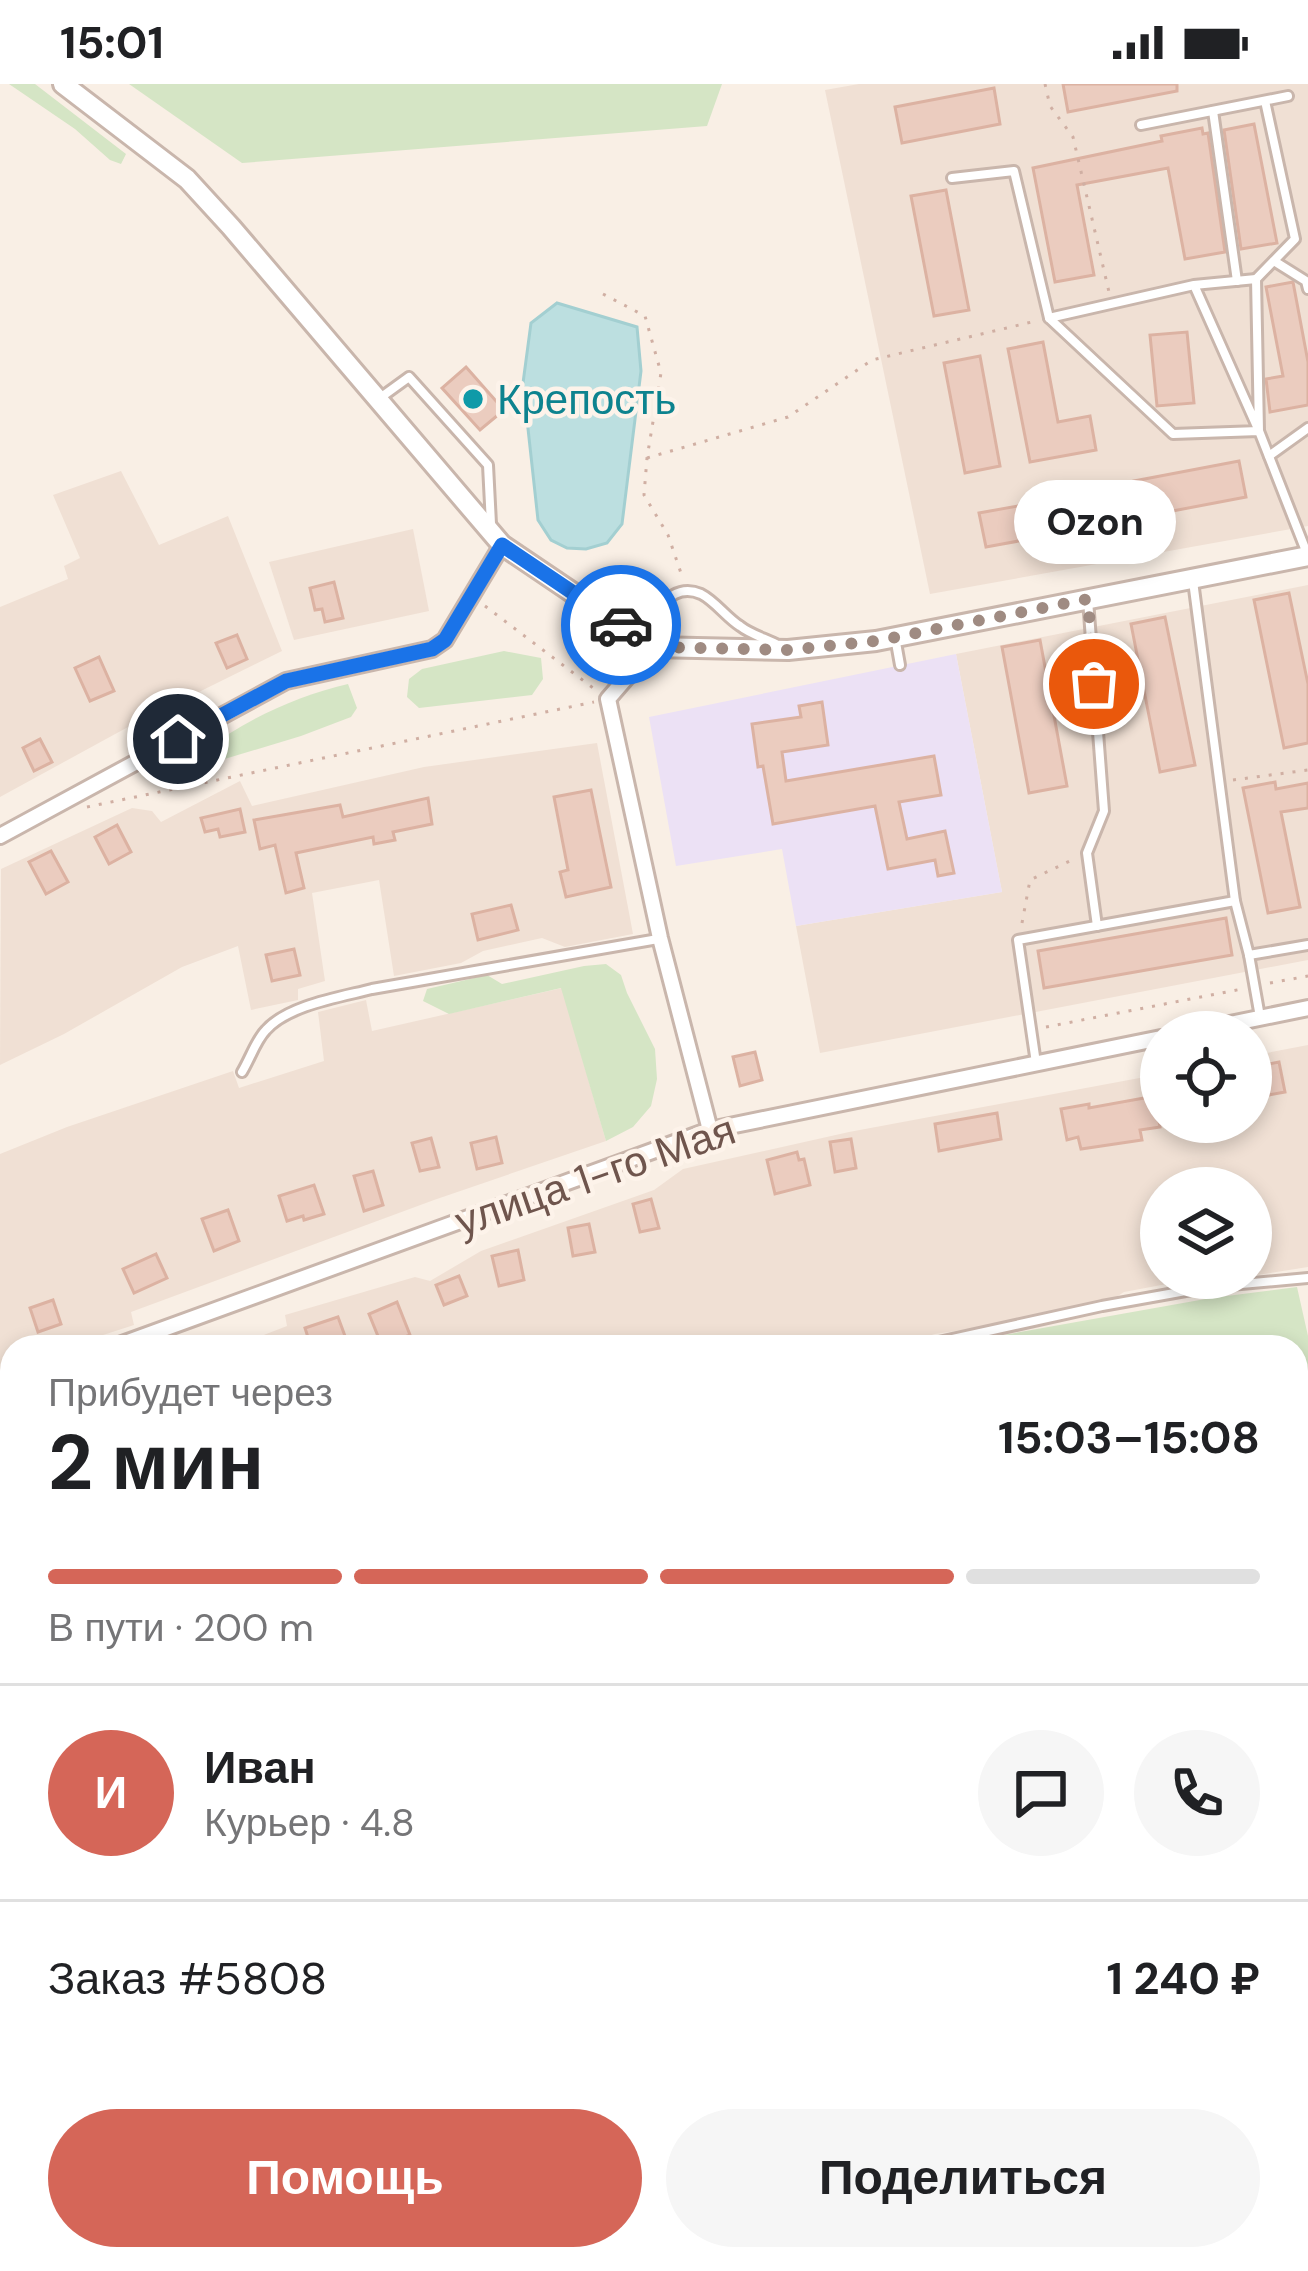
<!DOCTYPE html>
<html lang="ru">
<meta charset="utf-8">
<style>
:root{--surface:#fff;--page:#f6f6f6;--text:#202124;--muted:#757577;--line:#e0e0e0;--accent:#d56658}
body{margin:0;font-family:"DM Sans",sans-serif;background:var(--page);color:var(--text);height:100vh;display:flex;flex-direction:column;font-size:45px;white-space:nowrap}
*{box-sizing:border-box;margin:0}
p{font-size:39px;color:var(--muted)}
.icon{flex:none;width:66px;height:66px;fill:none;stroke:currentColor;stroke-width:2;stroke-linecap:round;stroke-linejoin:round}
.map{position:relative;flex:1;overflow:hidden}
.side{position:absolute;left:0px;top:1251px;width:1308px;height:936px;display:flex;flex-direction:column;background:var(--surface);border-radius:36px 36px 0 0;box-shadow:0 6px 18px #0003}
.side>*{flex:none}
.tools{position:absolute;left:1140px;top:927px;display:grid;gap:24px}
.tools a{display:grid;place-items:center;width:132px;height:132px;border-radius:50%;background:var(--surface);box-shadow:0 6px 18px #0003;font-size:60px}
.pin{position:absolute;display:grid;place-items:center;width:102px;height:102px;color:#fff;margin:-51px;border:6px solid #fff;border-radius:50%;box-shadow:0 3px 12px #0007}
.courier{position:absolute;display:grid;place-items:center;width:120px;height:120px;margin:-60px;border:9px solid #1a73e8;border-radius:50%;background:#fff;color:#222;box-shadow:0 3px 15px #0007}
.bubble{position:absolute;height:84px;border-radius:42px;background:var(--surface);box-shadow:0 6px 18px #0003;font-size:39px;font-weight:700;line-height:84px;text-align:center}
.headline em{font-style:normal;font-weight:700}
.headline div{display:flex;flex-direction:column-reverse}
.headline{display:flex;align-items:center;justify-content:space-between;height:204px;padding:0 48px}
h1{font-size:78px;font-weight:700;line-height:90px}
.bar{display:grid;grid-template-columns:repeat(4,1fr);gap:18px 12px;align-content:center;height:144px;padding:0 48px}
.bar i{height:15px;border-radius:9px;background:var(--line)}
.bar .selected{background:var(--accent)}
.bar p{grid-column:span 4}
.line{display:flex;align-items:center;gap:30px;padding:0 48px;border-top:3px solid var(--line)}
.line div{flex:1}
.round{display:grid;place-items:center;flex:none;width:126px;height:126px;border-radius:63px;background:var(--page)}
.primary-button{display:flex;gap:24px;margin-top:auto;padding:24px 48px}
.primary-button a{flex:1;height:138px;border-radius:72px;background:var(--accent);color:#fff;font-size:48px;font-weight:700;line-height:138px;text-align:center}
.primary-button a+a{background:var(--page);color:var(--text)}
.status{display:flex;justify-content:space-between;align-items:center;height:84px;padding:0 60px;background:var(--surface);direction:ltr}
.status svg{height:33px;fill:currentColor}
.map>svg:first-child{display:block}
.residential{fill:#f0e0d4}
.education{fill:#ece1f5}
.green{fill:#d5e5c5}
.water{fill:#bcdfe0;stroke:#a3cfd1;stroke-width:3}
.building{fill:#ebccbf;stroke:#dcb2a2;stroke-width:3}
.lines{fill:none;stroke-linecap:round;stroke-linejoin:round}
.service-casing{stroke:#c9b6ac;stroke-width:14}
.minor-casing{stroke:#c9b6ac;stroke-width:20}
.tertiary-casing{stroke:#c9b6ac;stroke-width:24}
.path{stroke:#d0afa3;stroke-width:3;stroke-dasharray:3 9;stroke-linecap:butt}
.service{stroke:#fff;stroke-width:8}
.minor{stroke:#fff;stroke-width:14}
.tertiary{stroke:#fff;stroke-width:18}
.done{stroke:#9f8b82;stroke-width:12;stroke-dasharray:0 21.6}
.route{stroke:#1a73e8;stroke-width:15}
.culture-dot{fill:#0f9aa8;stroke:#fdf3ea;stroke-width:4.5}
.labels{text-anchor:middle;stroke-width:9;stroke-linejoin:round;paint-order:stroke}
.culture-label{font-size:42px;fill:#0d838f;stroke:#fdf3ea;text-anchor:start}
.street-label{font-size:42px;fill:#6f554d;stroke:#fdf3ea}
</style>
<div class="status"><b>15:01</b><svg viewBox="0 0 49 12"><path d="M0 12V9h3v3zM5 12V6h3v6zM10 12V3h3v9zM15 12V0h3v12zM26 1h20v11H26zM47 4h2v5h-2z"/></svg></div>
<div class="map">
<svg width="1308" height="2187" viewBox="0 0 1308 2187">
<rect width="100%" height="100%" fill="#f9efe5"/>
<g class="residential">
<path d="M859,0h449v442l-378,68 -105,-504z"/>
<path d="M121,387l38,74 69,-29 54,135 -154,76 -128,70v-190l68,-28 -4,-13 16,-8 -27,-63z"/>
<path d="M413,445l16,82 -135,29 -25,-78z"/>
<path d="M1308,501v375l-488,93 -24,-127 206,-34 -46,-238z"/>
<path d="M597,659l36,191 -68,13 -23,-9 -59,13 -22,12 -67,13 -15,-96 -67,13 13,88 -27,8v11l-47,10 -13,-64 -56,21 -118,67 -64,31 1,-196 131,-61 20,3 9,11 79,-41 12,25 172,-39z"/>
<path d="M562,904l44,153 -172,59 -303,112 3,13 -68,22h-54v18l-12,4v-215l67,-27 166,-56 6,17 85,-27 -6,-49 48,-12 6,31z"/>
<path d="M1308,961v222l-57,9v-88h-90v90h38l-75,14 -11,7 -131,28 -47,7 -41,13h-661l54,-21 -2,-11 130,-38 15,4 51,-30 173,-61 29,-21 166,-37 312,-58v48h90v-66z"/>
<path d="M12,1324v274l-12,3v-273z"/>
<path d="M1308,1996v191h-152l-1,-12h141v-178z"/>
<path d="M969,2175h99l1,12h-100z"/>
</g>
<path class="education" d="M956,570l46,238 -206,34 -14,-77 -106,17 -27,-149z"/>
<g class="green">
<path d="M9,0h26l91,70 -5,10 -11,-4 -35,-31z"/>
<path d="M129,0h593l-15,42 -465,37z"/>
<path d="M504,567l37,7 2,21 -11,16 -113,13 -12,-11 2,-18 13,-10z"/>
<path d="M348,600l9,24 -6,9 -50,19 -93,28 -6,-12c43,-32 94,-56 146,-68z"/>
<path d="M606,880l15,11 6,18 28,56 2,30 -6,27 -18,21 -27,14 -45,-153 -112,26 -26,-13 4,-12 60,-14 15,9 82,-18z"/>
<path d="M1297,1203l11,49v87l-12,1v-77h-296l-2,-11 213,-38z"/>
<path d="M1296,1416l12,2v273l-12,2z"/>
<path d="M0,1735l12,2v261h-12z"/>
<path d="M248,2175h252l-7,12h-264z"/>
</g>
<path class="water" d="M557,219l80,24 4,44 -19,153 -15,19 -21,6 -19,-1 -16,-8 -13,-20 -15,-137 8,-60z"/>
<g class="building">
<path d="M1063,0h114v7l-109,21z"/>
<path d="M994,4l6,36 -98,19 -7,-36z"/>
<path d="M1254,40l23,119 -36,6 -17,-119z"/>
<path d="M1202,44l1,6 5,-1 17,119 -40,7 -17,-91 -91,17 17,90 -39,7 -22,-114 129,-27 -1,-5z"/>
<path d="M946,106l23,120 -35,6 -23,-120z"/>
<path d="M1293,198l15,80v43l-38,7 -4,-33 17,-3 -17,-89z"/>
<path d="M1187,248l7,71 -37,3 -7,-71z"/>
<path d="M1043,258l15,80 32,-6 6,34 -66,12 -22,-113z"/>
<path d="M980,272l20,110 -35,7 -21,-110z"/>
<path d="M466,283l38,43 -24,20 -38,-42z"/>
<path d="M1239,377l7,36 -105,20 -7,-36z"/>
<path d="M1067,413l6,34 -87,16 -7,-34z"/>
<path d="M334,498l9,36 -18,4 -3,-13 -7,1 -5,-22z"/>
<path d="M1289,509l19,91v59l-24,5 -30,-148z"/>
<path d="M1165,533l30,148 -35,7 -29,-148z"/>
<path d="M237,551l10,24 -20,9 -11,-25z"/>
<path d="M1040,556l27,146 -38,7 -27,-146z"/>
<path d="M99,573l15,34 -24,10 -15,-33z"/>
<path d="M822,618l6,43 -46,7 4,29 148,-25 7,39 -42,7 8,37 38,-8 9,42 -16,3 -3,-16 -47,9 -13,-63 -102,18 -10,-58 -5,1 -6,-43 49,-7 -2,-11z"/>
<path d="M40,655l12,23 -18,9 -11,-23z"/>
<path d="M1275,698l1,7 32,-6v25l-27,4 19,95 -32,6 -25,-125z"/>
<path d="M591,706l20,97 -45,10 -6,-25 8,-2 -14,-73z"/>
<path d="M428,714l4,26 -39,8 2,8 -21,4 -1,-7 -77,16 8,35 -18,5 -11,-48 -15,4 -6,-29 86,-15 3,12z"/>
<path d="M240,725l5,23 -25,5 -2,-8 -13,3 -4,-14z"/>
<path d="M117,741l14,27 -22,12 -14,-27z"/>
<path d="M51,767l17,31 -22,12 -17,-32z"/>
<path d="M511,821l7,25 -40,10 -6,-26z"/>
<path d="M1226,834l6,37 -188,33 -6,-37z"/>
<path d="M294,865l6,26 -28,6 -6,-26z"/>
<path d="M755,968l7,28 -22,6 -7,-29z"/>
<path d="M1279,978l6,30 -22,4 -5,-30z"/>
<path d="M1155,1012l5,31 -20,3 2,10 -61,9 -3,-12 -11,3 -6,-31 28,-5v4z"/>
<path d="M997,1029l4,26 -62,12 -4,-27z"/>
<path d="M496,1053l6,26 -25,6 -6,-26z"/>
<path d="M431,1054l8,29 -19,4 -8,-28z"/>
<path d="M851,1055l5,29 -21,4 -5,-30z"/>
<path d="M797,1068l2,8 5,-1 6,26 -35,9 -8,-34z"/>
<path d="M373,1087l10,34 -19,6 -10,-35z"/>
<path d="M314,1101l10,29 -20,6 -1,-4 -16,5 -8,-25z"/>
<path d="M651,1115l8,29 -19,4 -7,-28z"/>
<path d="M228,1126l11,31 -25,10 -12,-32z"/>
<path d="M589,1140l6,28 -22,4 -5,-28z"/>
<path d="M518,1166l6,30 -25,6 -7,-30z"/>
<path d="M156,1170l11,24 -33,15 -11,-24z"/>
<path d="M459,1192l8,20 -23,9 -8,-20z"/>
<path d="M53,1216l8,24 -23,8 -8,-24z"/>
<path d="M397,1218l13,33 -28,11 -13,-32z"/>
<path d="M338,1233l11,30h-38l-6,-19z"/>
</g>
<g class="lines">
<defs>
<g id="service">
<path d="M1213,27l24,170"/>
<path d="M1141,41l147,-29"/>
<path d="M952,94l62,-7 35,147"/>
<path d="M1274,177l32,20 2,8"/>
<path d="M1256,195l39,-40 -30,-138"/>
<path d="M1194,201l-145,33 124,116 86,-3 -65,-146 62,-6 3,152 49,125"/>
<path d="M380,314l29,-21 79,88 3,59"/>
<path d="M1269,372l39,-28"/>
<path d="M1193,497l42,320"/>
<path d="M1088,516l16,211 -17,42 10,73"/>
<path d="M895,553l5,28"/>
<path d="M651,555c-1,-25 20,-58 50,-45 14,7 26,24 39,32 10,8 24,12 36,18"/>
<path d="M1249,871l59,-10"/>
<path d="M1036,979l-18,-123 217,-39 14,54 11,62"/>
<path d="M242,988c8,-13 14,-32 24,-42 22,-25 75,-33 106,-41l286,-50"/>
<path d="M916,1263l186,-41 106,-19 100,-9"/>
<path d="M1296,1729l12,-2"/>
<path d="M667,2175l1,12"/>
<path d="M903,2175v12"/>
</g>
<g id="minor">
<path d="M653,563l-45,52 52,239 50,192"/>
<path d="M0,752l286,-155 146,-32 13,-9 57,-95"/>
<path d="M1191,948l117,-24"/>
<path d="M114,1263l596,-217 451,-92"/>
<path d="M0,1304l12,-5"/>
<path d="M1296,1976l12,-1"/>
</g>
<path id="tertiary" d="M63,0l124,95 44,48 271,318 151,102 135,3 88,-9 432,-85"/>
</defs>
<use href="#service" class="service-casing"/>
<use href="#minor" class="minor-casing"/>
<use href="#tertiary" class="tertiary-casing"/>
<g class="path">
<path d="M1045,0l5,22 23,31 36,155"/>
<path d="M603,210l42,22 16,57 -14,85 -3,37 24,40 15,44"/>
<path d="M647,374l141,-41 84,-57 164,-39"/>
<path d="M485,522l112,85"/>
<path d="M1233,696l75,-10"/>
<path d="M87,723l507,-105"/>
<path d="M1022,839l8,-43 44,-21"/>
<path d="M1270,899l38,-7"/>
<path d="M1046,943l196,-38"/>
</g>
<use href="#service" class="service"/>
<use href="#minor" class="minor"/>
<use href="#tertiary" class="tertiary"/>
</g>
<g class="lines">
<path class="done" d="M621,541l32,22 135,3 88,-9 212,-42 6,85"/>
<path class="route" d="M178,655l108,-58 146,-32 13,-9 57,-95 119,80"/>
</g>
<circle class="culture-dot" cx="473" cy="315" r="12"/>
<g class="labels">
<g class="culture-label">
<text x="497" y="330">Крепость</text>
</g>
<g class="street-label">
<text transform="translate(595 1091) rotate(-19)" y="15">улица 1-го Мая</text>
</g>
</g>
</svg>
<div class="tools">
<a><svg class="icon" aria-label="locate" viewBox="0 0 24 24"><circle cx="12" cy="12" r="6"/><path d="M12 2v4M12 18v4M2 12h4M18 12h4"/></svg></a>
<a><svg class="icon" aria-label="layers" viewBox="0 0 24 24"><path d="M12 4l9 5-9 5-9-5zM3 14l9 5 9-5"/></svg></a>
</div>
<div class="pin" style="left:1094px;top:600px;background:#ea580c"><svg class="icon" aria-label="bag" viewBox="0 0 24 24"><path d="M5 8h14l-1 12H6zM9 8a3 3 0 0 1 6 0"/></svg></div>
<div class="pin" style="left:178px;top:655px;background:#1f2937"><svg class="icon" aria-label="home" viewBox="0 0 24 24"><path d="M3 11l9-7 9 7M6 9v11h12V9"/></svg></div>
<div class="courier" style="left:621px;top:541px"><svg class="icon" aria-label="car" viewBox="0 0 24 24"><path d="M5 17H2v-5l4-1 3-4h7l3 4 3 1v5h-3M9 17h6M6 11h13"/><circle cx="7" cy="17" r="2"/><circle cx="17" cy="17" r="2"/></svg></div>
<div class="bubble" style="left:1014px;top:396px;width:162px">Ozon</div>
<section class="side">
<div class="headline"><div><h1>2 мин</h1><p>Прибудет через</p></div><em>15:03–15:08</em></div>
<div class="bar"><i class="selected"></i><i class="selected"></i><i class="selected"></i><i></i><p>В пути · 200 m</p></div>
<div class="line" style="height:216px"><b class="round" style="background:var(--accent);color:#fff">И</b><div><b>Иван</b><p>Курьер · 4.8</p></div><a class="round"><svg class="icon" aria-label="chat" viewBox="0 0 24 24"><path d="M4 5h16v11H9l-5 4z"/></svg></a><a class="round"><svg class="icon" aria-label="phone" viewBox="0 0 24 24"><path d="M5 4h4l2 5-3 2q2 4 5 5l2-3 5 2v4C11 20 4 13 5 4z"/></svg></a></div>
<div class="line" style="height:156px"><div>Заказ #5808</div><b>1 240 ₽</b></div>
<div class="primary-button"><a>Помощь</a><a>Поделиться</a></div>
</section>
</div>
